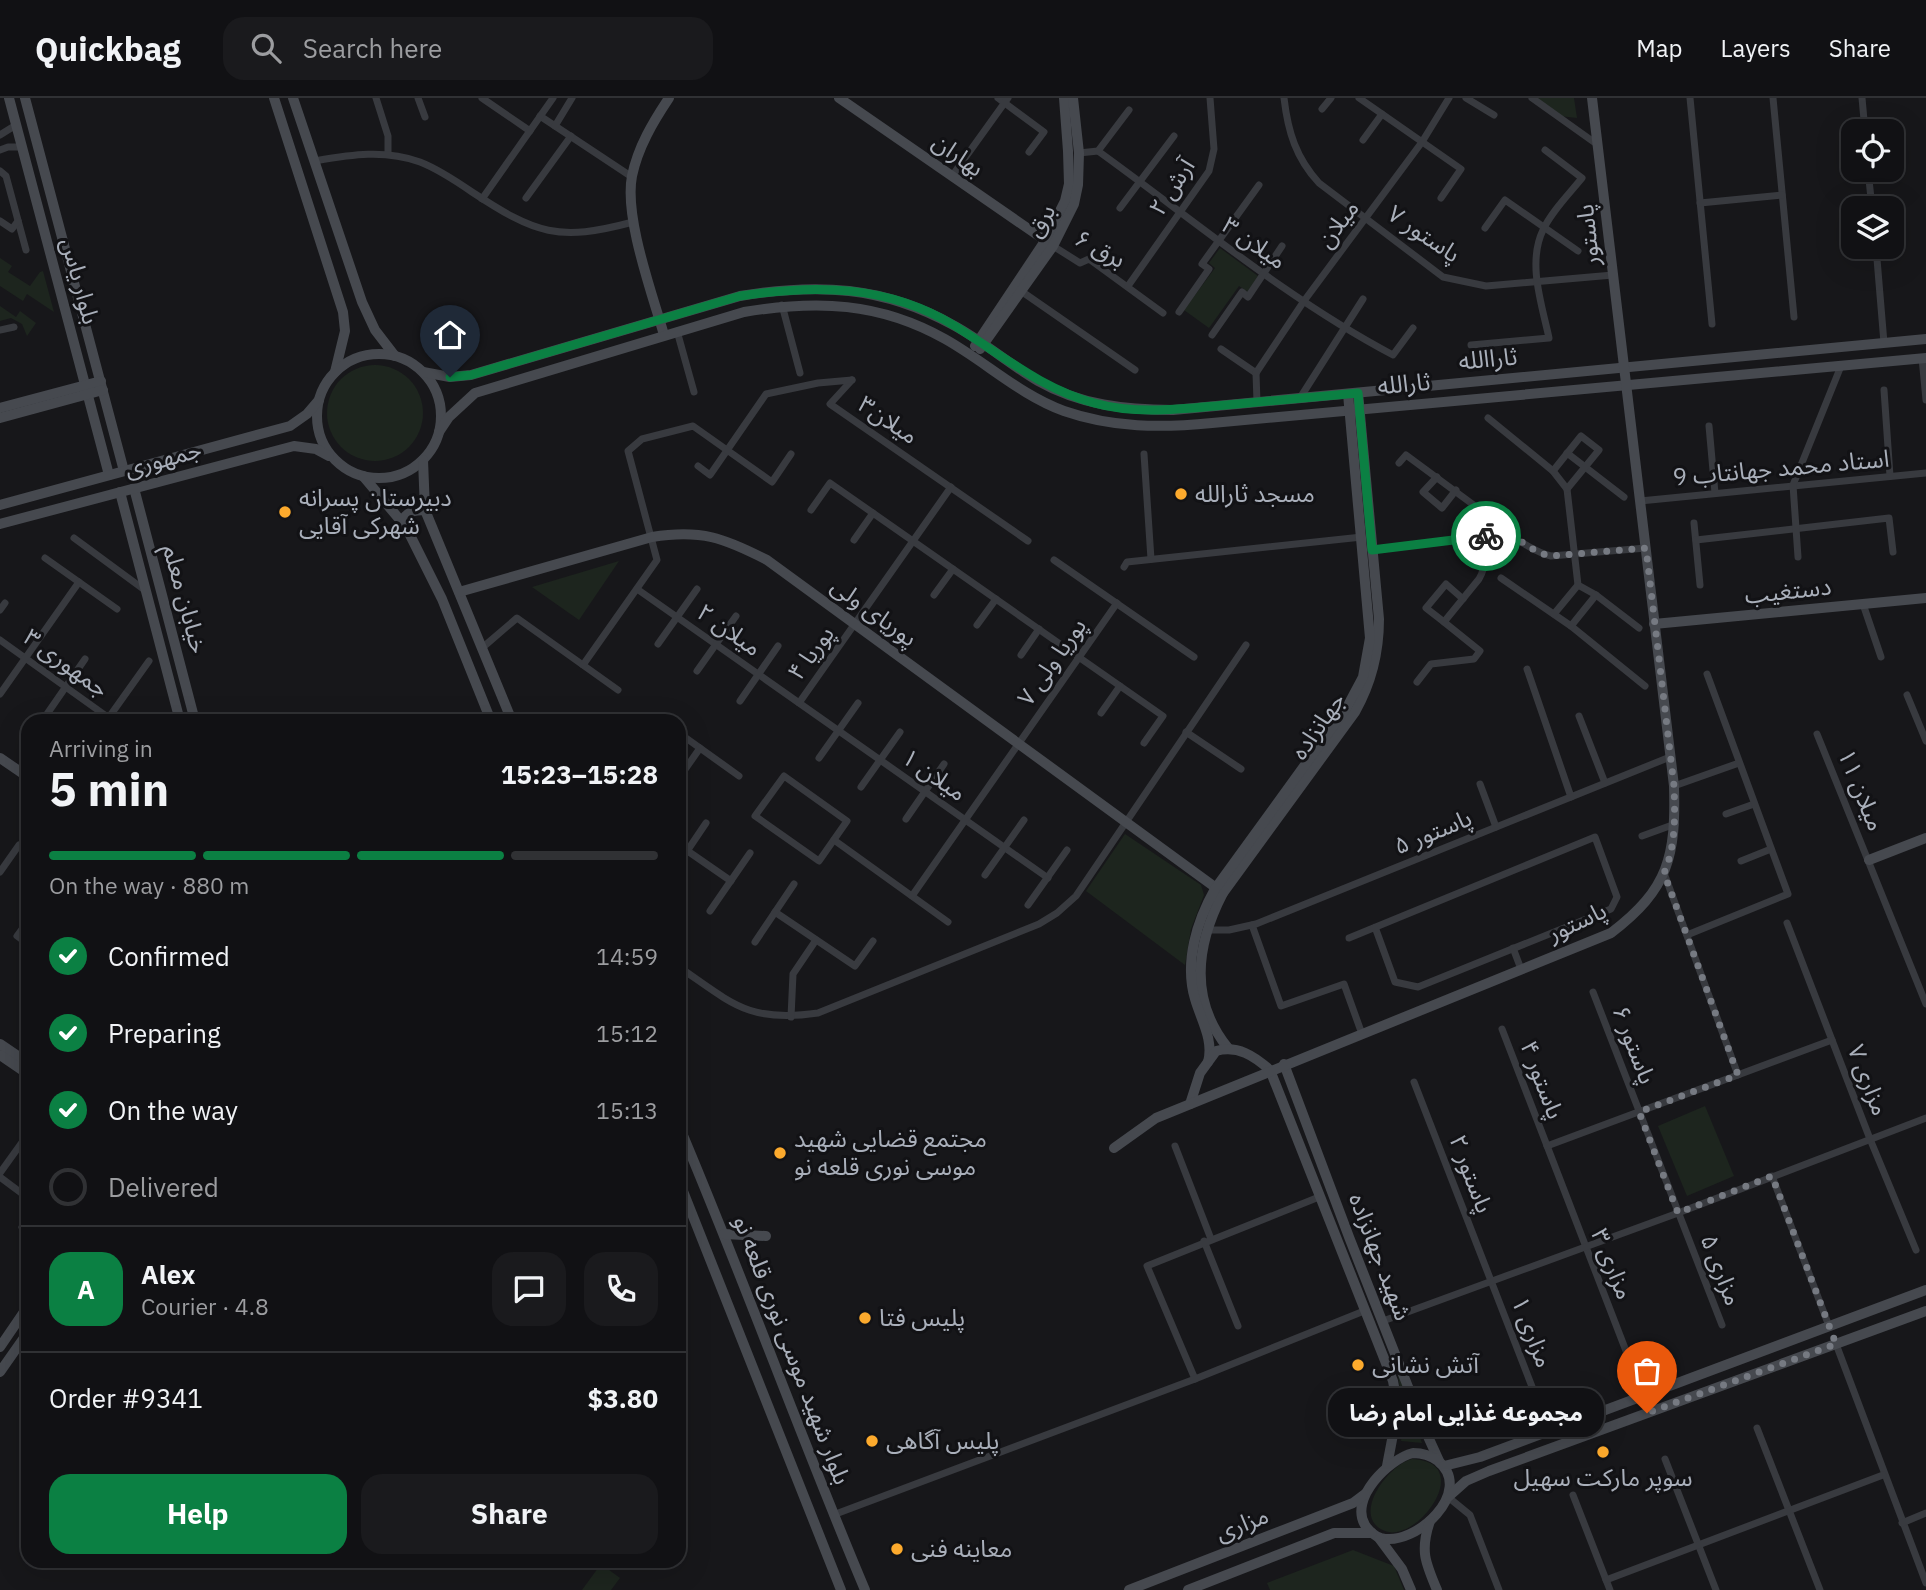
<!DOCTYPE html>
<meta charset="utf-8">
<style>
:root{--surface:#111114;--page:#1a1a1d;--text:#f1f3f6;--muted:#9c9da0;--line:#303134;--accent:#0b8043}
body{margin:0;font-family:"IBM Plex Sans","Noto Sans Arabic",sans-serif;background:var(--page);color:var(--text);height:100vh;display:flex;flex-direction:column;font-size:26px;white-space:nowrap}
*{box-sizing:border-box;margin:0}
p{font-size:23px;color:var(--muted)}
.icon{flex:none;width:38px;height:38px;fill:none;stroke:currentColor;stroke-width:2;stroke-linecap:round;stroke-linejoin:round}
.map{position:relative;flex:1;overflow:hidden}
.drawer{position:absolute;left:21px;top:616px;width:665px;height:854px;display:flex;flex-direction:column;background:var(--surface);border-radius:21px;box-shadow:0 7px 28px #0002,0 0 0 2px var(--line)}
.drawer>*{flex:none}
.fabs{position:absolute;left:1841px;top:21px;display:grid;gap:14px}
.fabs a{display:grid;place-items:center;width:63px;height:63px;border-radius:14px;background:var(--surface);box-shadow:0 7px 28px #0002,0 0 0 2px var(--line);font-size:35px}
.pin{position:absolute;display:grid;place-items:center;width:60px;height:60px;color:#fff;margin:-72px -30px;border-radius:50% 50% 50% 0;rotate:-45deg;box-shadow:0 0 7px #0007}
.pin .icon{rotate:45deg}
.courier{position:absolute;display:grid;place-items:center;width:70px;height:70px;margin:-35px;border:5px solid #0b8043;border-radius:50%;background:#fff;color:#222;box-shadow:0 2px 9px #0007}
.bubble{position:absolute;height:49px;border-radius:21px;background:var(--surface);box-shadow:0 7px 28px #0002,0 0 0 2px var(--line);font-size:23px;font-weight:700;line-height:49px;text-align:center}
.summary em{font-style:normal;font-weight:700}
.summary div{display:flex;flex-direction:column-reverse}
.summary{display:flex;align-items:center;justify-content:space-between;height:119px;padding:0 28px}
h1{font-size:46px;font-weight:700;line-height:52px}
.bar{display:grid;grid-template-columns:repeat(4,1fr);gap:10px 7px;align-content:center;height:84px;padding:0 28px}
.bar i{height:9px;border-radius:5px;background:var(--line)}
.bar .on{background:var(--accent)}
.bar p{grid-column:span 4}
.line{display:flex;align-items:center;gap:18px;padding:0 28px;border-top:2px solid var(--line)}
.line div{flex:1}
.round{display:grid;place-items:center;flex:none;width:74px;height:74px;border-radius:21px;background:var(--page)}
ol{padding:0 28px;list-style:none}
li{display:flex;align-items:center;gap:21px;height:77px}
li p{margin-inline-start:auto}
li .icon{padding:7px;border-radius:50%;background:var(--accent);color:#fff;stroke-width:4}
li:last-child{color:var(--muted)}
li i{width:38px;height:38px;border:4px solid var(--line);border-radius:50%}
.primary-button{display:flex;gap:14px;margin-top:auto;padding:14px 28px}
.primary-button a{flex:1;height:80px;border-radius:21px;background:var(--accent);color:#fff;font-size:28px;font-weight:700;line-height:80px;text-align:center}
.primary-button a+a{background:var(--page);color:var(--text)}
header{display:flex;align-items:center;gap:42px;box-sizing:border-box;height:98px;padding:0 35px;background:var(--surface);border-bottom:2px solid var(--line)}
header strong{font-size:33px}
nav{display:flex;gap:38px;margin-inline-start:auto;font-size:24px}
.search{width:490px;height:63px;background:var(--page);display:flex;align-items:center;gap:18px;box-sizing:border-box;padding:0 24px;border-radius:21px;color:var(--muted);font-size:26px}
.map>svg:first-child{display:block}
.green{fill:#1d251e}
.lines{fill:none;stroke-linecap:round;stroke-linejoin:round}
.street{stroke:#383a3f;stroke-width:7}
.secondary{stroke:#46494f;stroke-width:10}
.done{stroke:#767a82;stroke-width:7;stroke-dasharray:0 12.6}
.route{stroke:#0b8043;stroke-width:9}
.poi-dot{fill:#fcaa2d;stroke:#121215;stroke-width:2.5}
.labels{text-anchor:middle;stroke-width:6;stroke-linejoin:round;paint-order:stroke}
.street-label{font-size:24px;fill:#a9afba;stroke:#121215}
.poi-label{font-size:24px;fill:#a9afba;stroke:#121215;text-anchor:start}
</style>
<header>
<strong>Quickbag</strong>
<div class="search"><svg class="icon" aria-label="search" viewBox="0 0 24 24"><circle cx="10" cy="10" r="6"/><path d="M15 15l6 6"/></svg>Search here</div>
<nav><a>Map</a><a>Layers</a><a>Share</a></nav>
</header>
<div class="map">
<svg width="1926" height="1492" viewBox="0 0 1926 1492">
<rect width="100%" height="100%" fill="#17171a"/>
<g class="green">
<path d="M1535,0h39l3,20 -18,-2z"/>
<path d="M1220,150l38,28 -10,16 -9,-6 -30,42 -25,-18 31,-42 -6,-5z"/>
<path d="M0,160l12,8 -4,6 22,14 10,-14 3,-1 11,41 -27,-18 -4,7 -23,-15z"/>
<path d="M0,208l16,11 4,-6 16,12 -9,13 -5,-12 -11,-6 -11,3z"/>
<circle cx="375" cy="315" r="48"/>
<path d="M619,463l-40,59 -47,-33z"/>
<path d="M1125,736l76,51 3,10 -13,34 -6,36 -99,-74z"/>
<path d="M1705,1008l29,70 -47,20 -29,-70z"/>
<path d="M1397,1272l25,73 -21,-2 4,-22z"/>
<path d="M1412,1361c65,3 5,85 -27,72 -36,-14 4,-67 27,-72z"/>
<path d="M1353,1452l41,16 10,24h-134l-3,-7z"/>
<path d="M601,1466l19,14 -9,12h-29z"/>
</g>
<g class="lines">
<g class="street">
<path d="M376,0l12,38v18"/>
<path d="M418,0l7,19"/>
<path d="M482,0l48,33"/>
<path d="M998,0l46,34 -15,20"/>
<path d="M1284,0c4,34 12,60 35,85l124,94 43,9 127,-11"/>
<path d="M1359,0l102,71 -20,29"/>
<path d="M1466,0l28,17"/>
<path d="M1532,0l66,47"/>
<path d="M1690,0l22,226"/>
<path d="M1773,0l21,219"/>
<path d="M1862,0l3,33"/>
<path d="M1322,11l9,-11"/>
<path d="M540,18l92,61"/>
<path d="M555,28l17,-28"/>
<path d="M0,37l16,-10"/>
<path d="M1363,42l19,-26"/>
<path d="M0,52l8,-3h14"/>
<path d="M1098,53c97,70 189,148 295,204l20,-27"/>
<path d="M1079,55l19,-2 31,-41"/>
<path d="M314,63c36,-6 70,-12 106,1 18,7 36,19 52,30 64,42 86,50 161,30"/>
<path d="M1868,72l4,38"/>
<path d="M0,73l6,5 20,74"/>
<path d="M952,78l56,-78"/>
<path d="M526,100l45,-62"/>
<path d="M482,101l71,-101"/>
<path d="M1700,105l82,-8"/>
<path d="M1120,110l54,-72"/>
<path d="M0,123l12,8 6,-8"/>
<path d="M1485,130l20,-28 73,51"/>
<path d="M1053,148l27,17 9,-4 74,54"/>
<path d="M1876,149l8,96"/>
<path d="M1128,188l81,-115 5,-22 -4,-51"/>
<path d="M1021,193l114,79"/>
<path d="M782,207l18,68"/>
<path d="M1179,214l30,-43 -7,-5 57,-79"/>
<path d="M0,232l14,-3"/>
<path d="M677,233l17,61"/>
<path d="M1212,237l30,-43 6,5 34,-51"/>
<path d="M1471,247l78,-7c-7,-33 -22,-75 -6,-108 8,-18 26,-36 39,-52l-37,-28"/>
<path d="M1221,251l35,24"/>
<path d="M1922,260l4,42"/>
<path d="M1256,275l48,-72 118,-159 27,-44"/>
<path d="M1256,275l1,29"/>
<path d="M852,282l-22,24 198,137"/>
<path d="M1884,292l6,86"/>
<path d="M1300,300l63,-99"/>
<path d="M1488,320l65,53 14,18 11,96 18,10 43,33"/>
<path d="M1709,328l6,67"/>
<path d="M1567,355l57,44"/>
<path d="M1144,356l7,105"/>
<path d="M1399,365l7,-8 69,51c5,22 17,52 4,73l-35,43 36,29 -6,8 -43,5 -14,18"/>
<path d="M698,368l12,9 56,-81 52,-11 34,-3"/>
<path d="M1553,373l28,-35 18,14 -32,39"/>
<path d="M1437,379l-14,15 19,16 14,-18"/>
<path d="M1640,403l286,-28"/>
<path d="M811,412l19,-27 290,203 43,30 -19,27"/>
<path d="M1694,425l6,62"/>
<path d="M74,440l72,53"/>
<path d="M854,442l19,-27"/>
<path d="M1696,442l193,-22 4,34"/>
<path d="M1372,452l127,-15c23,3 31,16 52,21l95,-8"/>
<path d="M1798,459l-5,-72 48,-119"/>
<path d="M45,460l72,51"/>
<path d="M1054,462l140,97"/>
<path d="M1124,469l3,-5 235,-25"/>
<path d="M1501,480l70,48 74,60"/>
<path d="M637,491l411,289"/>
<path d="M934,497l19,-26"/>
<path d="M1863,506l18,53"/>
<path d="M0,512l5,-7"/>
<path d="M1554,516l24,-29"/>
<path d="M1444,524l-18,-14 20,-24 17,15"/>
<path d="M977,527l19,-26"/>
<path d="M1571,528l25,-31"/>
<path d="M0,542l109,78"/>
<path d="M658,546l39,-55"/>
<path d="M482,550l35,-30 101,72"/>
<path d="M1021,557l18,-26"/>
<path d="M583,567l74,-105 -29,-109 14,-12 51,-13 79,56 19,-28"/>
<path d="M1527,571l44,128"/>
<path d="M697,573l39,-55"/>
<path d="M0,596l79,-112"/>
<path d="M1907,597l19,46"/>
<path d="M740,603l38,-55"/>
<path d="M799,605l152,-216"/>
<path d="M1101,615l19,-27"/>
<path d="M47,616l38,-55"/>
<path d="M1579,618l26,67"/>
<path d="M107,622l42,-59"/>
<path d="M1186,634l55,37"/>
<path d="M679,635l60,43"/>
<path d="M1817,636l109,270"/>
<path d="M819,660l39,-55"/>
<path d="M784,678l63,45 -28,40 -64,-45z"/>
<path d="M679,680l21,-30"/>
<path d="M1480,686l16,43"/>
<path d="M1674,688l65,-23"/>
<path d="M861,689l39,-55"/>
<path d="M1726,716l28,-10"/>
<path d="M906,721l38,-55"/>
<path d="M1642,738l33,-12"/>
<path d="M834,742l114,82"/>
<path d="M679,747l52,36"/>
<path d="M1741,763l30,-12"/>
<path d="M679,765l27,-40"/>
<path d="M0,774l19,-27"/>
<path d="M1664,775l74,202"/>
<path d="M985,777l39,-55"/>
<path d="M912,798l205,-293"/>
<path d="M1028,807l39,-55"/>
<path d="M710,813l40,-58"/>
<path d="M775,814l80,54 18,-25"/>
<path d="M28,823l-11,15 11,8"/>
<path d="M1787,825l83,216 46,111"/>
<path d="M1252,827l29,81 63,-22 18,50"/>
<path d="M1207,832h22l27,-6 414,-167"/>
<path d="M1687,837l101,-41 -81,-220"/>
<path d="M1349,840c82,-34 164,-68 246,-101l22,60 -6,12 -193,78 -23,-5 -20,-55"/>
<path d="M755,844l39,-58"/>
<path d="M1513,850l8,21"/>
<path d="M679,869c54,37 70,56 139,46l221,-89 18,-11 19,-17 170,-251"/>
<path d="M1593,894l129,333"/>
<path d="M791,919l2,-43 23,-34"/>
<path d="M1502,931l141,366"/>
<path d="M1414,984l122,315"/>
<path d="M1175,1048l36,93"/>
<path d="M1547,1048l285,-106"/>
<path d="M0,1075l28,-39"/>
<path d="M1772,1078l57,150"/>
<path d="M0,1079l28,21"/>
<path d="M22,1129l6,-8"/>
<path d="M1204,1143l34,85"/>
<path d="M1383,1223l295,-108 248,-95"/>
<path d="M1836,1246l90,239"/>
<path d="M1195,1281l-48,-113 172,-69"/>
<path d="M1757,1330l63,162"/>
<path d="M1665,1361l51,131"/>
<path d="M1573,1397l37,95"/>
<path d="M1448,1399l22,18 29,75"/>
<path d="M833,1417l362,-136 169,-68"/>
<path d="M1902,1425l24,-10"/>
<path d="M1606,1482l277,-105"/>
</g>
<g class="secondary">
<path d="M9,0l100,377"/>
<path d="M25,0l99,373"/>
<path d="M274,0l69,214 2,19 -10,41"/>
<path d="M293,0l69,204 13,28 20,26"/>
<path d="M839,0l210,145"/>
<path d="M664,237c-12,-42 -40,-118 -32,-159 6,-29 21,-54 37,-78"/>
<path d="M975,248l70,-105 20,-40 4,-17 -1,-33 -4,-53"/>
<path d="M980,251l73,-103 21,-42 4,-19 1,-32 -6,-55"/>
<circle cx="379" cy="318" r="62"/>
<path d="M423,274l27,5 21,-2 269,-79c77,-13 143,-10 213,29 30,16 56,39 85,56 42,24 88,29 135,29l753,-71"/>
<path d="M0,310l101,-27"/>
<path d="M0,320l103,-28"/>
<path d="M439,334l10,-15 26,-24 269,-81c73,-12 135,-10 201,27 41,23 75,56 119,72 49,17 97,17 148,12l714,-65"/>
<path d="M423,362l2,50 87,211"/>
<path d="M363,378l43,51 36,72 49,122"/>
<path d="M134,390l61,233"/>
<path d="M120,394l60,229"/>
<path d="M0,407l290,-79 17,-12 12,-14"/>
<path d="M402,424c4,-10 12,-12 23,-12"/>
<path d="M0,426l294,-78 22,3 13,7"/>
<path d="M459,494l193,-55c49,-8 72,1 115,23l456,333"/>
<path d="M1654,526l272,-26"/>
<path d="M0,660l28,19"/>
<path d="M1869,762l57,-22"/>
<path d="M0,946l28,19"/>
<path d="M1228,950c-39,-48 -32,-103 -5,-155l132,-181c17,-30 24,-59 24,-93l-21,-226"/>
<path d="M0,957l28,19"/>
<path d="M1208,964c6,-22 -7,-42 -13,-63 -11,-37 2,-78 20,-110l132,-182 16,-30 7,-39 -22,-244"/>
<path d="M1284,966l65,173 76,193 15,33"/>
<path d="M1190,1006l10,-31 16,-22c22,-6 38,5 54,19l123,311 5,27 -11,58"/>
<path d="M679,1028c65,153 121,310 186,464"/>
<path d="M1114,1050l42,-30 455,-185c58,-44 65,-77 63,-147l-82,-688"/>
<path d="M679,1083l162,409"/>
<path d="M724,1136l42,2"/>
<path d="M0,1249l28,-41"/>
<path d="M0,1274l28,-40"/>
<path d="M1413,1355c10,0 17,2 25,8 37,30 -22,86 -57,77 -7,-2 -12,-7 -16,-13 -16,-27 24,-66 48,-72z"/>
<path d="M1444,1368l36,-9 446,-167"/>
<path d="M1448,1399l18,-16 23,-10 437,-160"/>
<path d="M1430,1423c-10,29 -5,41 7,69"/>
<path d="M1379,1440l23,31 9,21"/>
<path d="M1129,1492l224,-87 12,-9"/>
<path d="M1188,1492l146,-57h38"/>
</g>
</g>
<g class="lines">
<path class="done" d="M1486,438l28,1 25,16 12,3 95,-8 28,238c1,29 2,60 -10,87l74,202 -99,37 39,101 94,-37 64,168 -189,69"/>
<path class="route" d="M450,279l21,-2 269,-79c76,-12 148,-11 215,30 46,28 86,63 139,77 43,12 87,6 132,2 44,-4 88,-8 132,-12l14,157 114,-14"/>
</g>
<g class="poi-dot">
<circle cx="1181" cy="396" r="7"/>
<circle cx="285" cy="414" r="7"/>
<circle cx="780" cy="1055" r="7"/>
<circle cx="865" cy="1220" r="7"/>
<circle cx="1358" cy="1267" r="7"/>
<circle cx="872" cy="1343" r="7"/>
<circle cx="1603" cy="1354" r="7"/>
<circle cx="897" cy="1451" r="7"/>
</g>
<g class="labels">
<g class="street-label">
<text transform="translate(958 57) rotate(35)" y="8">بهاران</text>
<text transform="translate(1172 89) rotate(-57)" y="8">آرش ۲</text>
<text transform="translate(1041 123) rotate(-61)" y="8">برق</text>
<text transform="translate(1338 126) rotate(-53)" y="8">میلان</text>
<text transform="translate(1424 136) rotate(34)" y="8">پاستور ۷</text>
<text transform="translate(1588 137) rotate(-96)" y="8">پاستور</text>
<text transform="translate(1254 145) rotate(35)" y="8">میلان ۳</text>
<text transform="translate(1100 151) rotate(28)" y="8">برق ۶</text>
<text transform="translate(80 183) rotate(75)" y="8">بلوار یاس</text>
<text transform="translate(1488 261) rotate(-5)" y="8">ثاراالله</text>
<text transform="translate(1404 286) rotate(-5)" y="8">ثارالله</text>
<text transform="translate(888 322) rotate(34)" y="8">میلان۳</text>
<text transform="translate(163 361) rotate(-15)" y="8">جمهوری</text>
<text transform="translate(1781 370) rotate(-5)" y="8">استاد محمد جهانتاب 9</text>
<text transform="translate(1788 493) rotate(-6)" y="8">دستغیب</text>
<text transform="translate(185 501) rotate(75)" y="8">خیابان معلم</text>
<text transform="translate(874 514) rotate(36)" y="8">پوریای ولی</text>
<text transform="translate(729 532) rotate(35)" y="8">میلان ۲</text>
<text transform="translate(811 555) rotate(-54)" y="8">پوریا ۴</text>
<text transform="translate(1052 564) rotate(-55)" y="8">پوریا ولی ۷</text>
<text transform="translate(66 565) rotate(36)" y="8">جمهوری ۳</text>
<text transform="translate(1318 628) rotate(-55)" y="8">جهانزاده</text>
<text transform="translate(934 677) rotate(35)" y="8">میلان ۱</text>
<text transform="translate(1861 692) rotate(68)" y="8">میلان ۱۱</text>
<text transform="translate(1433 734) rotate(-22)" y="8">پاستور ۵</text>
<text transform="translate(1577 824) rotate(-25)" y="8">پاستور</text>
<text transform="translate(1634 947) rotate(69)" y="8">پاستور ۶</text>
<text transform="translate(1542 982) rotate(69)" y="8">پاستور ۴</text>
<text transform="translate(1868 982) rotate(69)" y="8">مزاری ۷</text>
<text transform="translate(1471 1076) rotate(69)" y="8">پاستور ۲</text>
<text transform="translate(1380 1159) rotate(69)" y="8">شهید جهانزاده</text>
<text transform="translate(1612 1166) rotate(68)" y="8">مزاری ۳</text>
<text transform="translate(1721 1172) rotate(69)" y="8">مزاری ۵</text>
<text transform="translate(1532 1234) rotate(69)" y="8">مزاری ۱</text>
<text transform="translate(792 1252) rotate(69)" y="8">بلوار شهید موسی نوری قلعه نو</text>
<text transform="translate(1242 1426) rotate(-21)" y="8">مزاری</text>
</g>
<g class="poi-label">
<text x="1195" y="404">مسجد ثارالله</text>
<text x="299" y="408">دبیرستان پسرانه<tspan x="299" dy="28">شهرکی آقایی</tspan></text>
<text x="794" y="1049">مجتمع قضایی شهید<tspan x="794" dy="28">موسی نوری قلعه نو</tspan></text>
<text x="879" y="1228">پلیس فتا</text>
<text x="1372" y="1275">آتش نشانی</text>
<text x="886" y="1351">پلیس آگاهی</text>
<text x="1603" y="1388" text-anchor="middle">سوپر مارکت سهیل</text>
<text x="911" y="1459">معاینه فنی</text>
</g>
</g>
</svg>
<div class="fabs">
<a><svg class="icon" aria-label="locate" viewBox="0 0 24 24"><circle cx="12" cy="12" r="6"/><path d="M12 2v4M12 18v4M2 12h4M18 12h4"/></svg></a>
<a><svg class="icon" aria-label="layers" viewBox="0 0 24 24"><path d="M12 4l9 5-9 5-9-5zM3 14l9 5 9-5"/></svg></a>
</div>
<div class="pin" style="left:1647px;top:1315px;background:#ea580c"><svg class="icon" aria-label="bag" viewBox="0 0 24 24"><path d="M5 8h14l-1 12H6zM9 8a3 3 0 0 1 6 0"/></svg></div>
<div class="pin" style="left:450px;top:279px;background:#1f2937"><svg class="icon" aria-label="home" viewBox="0 0 24 24"><path d="M3 11l9-7 9 7M6 9v11h12V9"/></svg></div>
<div class="courier" style="left:1486px;top:438px"><svg class="icon" aria-label="bike" viewBox="0 0 24 24"><circle cx="6" cy="16" r="4"/><circle cx="18" cy="16" r="4"/><path d="M6 16l4-8h5l3 8M10 8l3 8H6M13 5h3"/></svg></div>
<div class="bubble" style="left:1328px;top:1290px;width:276px">مجموعه غذایی امام رضا</div>
<section class="drawer">
<div class="summary"><div><h1>5 min</h1><p>Arriving in</p></div><em>15:23–15:28</em></div>
<div class="bar"><i class="on"></i><i class="on"></i><i class="on"></i><i></i><p>On the way · 880 m</p></div>
<ol>
<li><svg class="icon" aria-label="check" viewBox="0 0 24 24"><path d="M5 12l5 5 9-10"/></svg>Confirmed<p>14:59</p></li>
<li><svg class="icon" aria-label="check" viewBox="0 0 24 24"><path d="M5 12l5 5 9-10"/></svg>Preparing<p>15:12</p></li>
<li><svg class="icon" aria-label="check" viewBox="0 0 24 24"><path d="M5 12l5 5 9-10"/></svg>On the way<p>15:13</p></li>
<li><i></i>Delivered</li>
</ol>
<div class="line" style="height:126px"><b class="round" style="background:var(--accent);color:#fff">A</b><div><b>Alex</b><p>Courier · 4.8</p></div><a class="round"><svg class="icon" aria-label="chat" viewBox="0 0 24 24"><path d="M4 5h16v11H9l-5 4z"/></svg></a><a class="round"><svg class="icon" aria-label="phone" viewBox="0 0 24 24"><path d="M5 4h4l2 5-3 2q2 4 5 5l2-3 5 2v4C11 20 4 13 5 4z"/></svg></a></div>
<div class="line" style="height:91px"><div>Order #9341</div><b>$3.80</b></div>
<div class="primary-button"><a>Help</a><a>Share</a></div>
</section>
</div>
